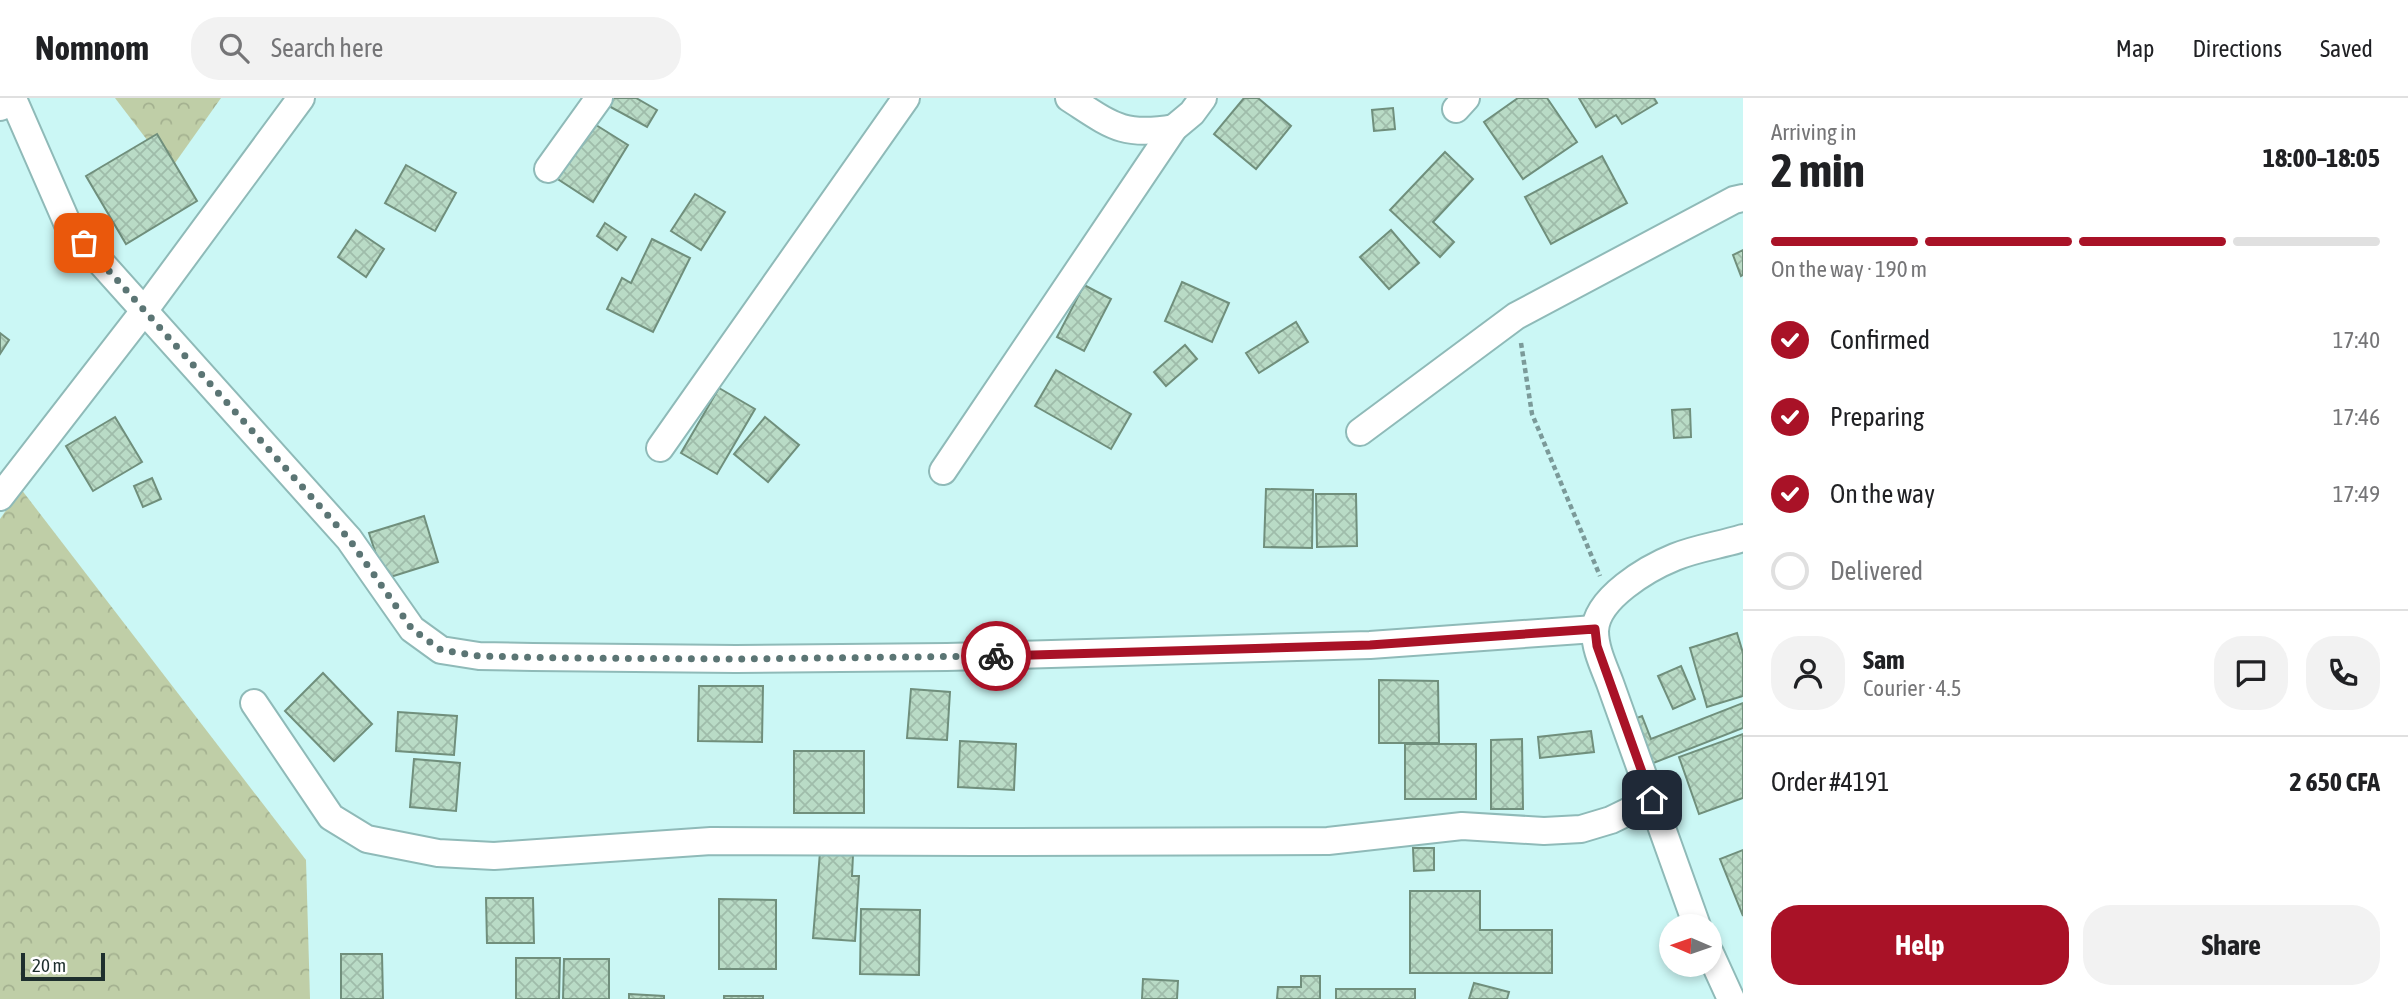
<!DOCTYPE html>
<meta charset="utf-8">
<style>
:root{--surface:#fff;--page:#f2f2f2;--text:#202124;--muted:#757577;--line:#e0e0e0;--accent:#a91227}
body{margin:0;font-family:"Asap Condensed",sans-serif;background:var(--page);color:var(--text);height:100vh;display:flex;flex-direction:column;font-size:26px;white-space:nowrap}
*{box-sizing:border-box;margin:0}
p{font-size:23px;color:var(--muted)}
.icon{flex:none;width:38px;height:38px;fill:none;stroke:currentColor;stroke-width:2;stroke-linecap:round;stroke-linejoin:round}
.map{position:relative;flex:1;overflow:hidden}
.sheet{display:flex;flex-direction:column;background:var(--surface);width:665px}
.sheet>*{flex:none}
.needle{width:46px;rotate:272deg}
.fabs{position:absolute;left:1659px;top:816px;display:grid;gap:14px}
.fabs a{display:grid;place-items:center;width:63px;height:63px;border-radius:50%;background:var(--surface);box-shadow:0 4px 10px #0003;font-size:35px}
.scale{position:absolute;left:21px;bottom:18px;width:84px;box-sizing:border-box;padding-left:7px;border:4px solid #1e2f2e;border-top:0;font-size:19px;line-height:24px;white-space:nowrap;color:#1e2f2e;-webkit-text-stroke:5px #fff;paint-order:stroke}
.pin{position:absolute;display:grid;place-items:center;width:60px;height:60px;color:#fff;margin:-30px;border-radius:14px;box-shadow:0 4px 10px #0006}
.courier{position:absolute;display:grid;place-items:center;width:70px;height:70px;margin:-35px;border:5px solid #a91227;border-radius:50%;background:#fff;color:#222;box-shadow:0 2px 9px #0007}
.headline em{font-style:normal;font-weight:700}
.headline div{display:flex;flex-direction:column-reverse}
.headline{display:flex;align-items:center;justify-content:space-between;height:119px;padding:0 28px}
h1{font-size:46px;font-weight:700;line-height:52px}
.bar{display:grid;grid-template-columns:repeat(4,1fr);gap:10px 7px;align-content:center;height:84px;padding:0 28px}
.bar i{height:9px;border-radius:5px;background:var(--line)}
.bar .active{background:var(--accent)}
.bar p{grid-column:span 4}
.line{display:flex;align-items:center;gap:18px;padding:0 28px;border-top:2px solid var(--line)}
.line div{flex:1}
.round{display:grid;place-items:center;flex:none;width:74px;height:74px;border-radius:28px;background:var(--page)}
ol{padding:0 28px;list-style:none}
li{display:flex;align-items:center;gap:21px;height:77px}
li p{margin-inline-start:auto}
li .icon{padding:7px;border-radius:50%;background:var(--accent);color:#fff;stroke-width:4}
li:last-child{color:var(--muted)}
li i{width:38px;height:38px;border:4px solid var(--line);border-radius:50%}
.action{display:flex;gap:14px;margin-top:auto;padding:14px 28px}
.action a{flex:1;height:80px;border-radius:28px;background:var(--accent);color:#fff;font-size:28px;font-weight:700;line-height:80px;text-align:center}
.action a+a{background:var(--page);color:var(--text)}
header{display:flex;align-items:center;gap:42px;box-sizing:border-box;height:98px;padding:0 35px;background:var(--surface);border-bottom:2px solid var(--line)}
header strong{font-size:33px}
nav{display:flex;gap:38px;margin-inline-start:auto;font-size:24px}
.search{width:490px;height:63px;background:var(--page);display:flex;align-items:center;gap:18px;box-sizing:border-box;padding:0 24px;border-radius:28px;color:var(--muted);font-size:26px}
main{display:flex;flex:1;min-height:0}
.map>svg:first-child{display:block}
.forest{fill:url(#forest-crowns)}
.building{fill:url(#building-cross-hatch);stroke:#708f7c;stroke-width:2}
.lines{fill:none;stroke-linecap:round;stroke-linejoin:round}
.minor-casing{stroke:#8fbab8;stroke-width:30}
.path{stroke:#7b9a99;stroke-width:4.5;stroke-dasharray:5 3.5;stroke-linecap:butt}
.minor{stroke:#fff;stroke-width:26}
.done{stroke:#5b7574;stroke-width:7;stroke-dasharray:0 12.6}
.route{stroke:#a91227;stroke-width:9}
</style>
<header>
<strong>Nomnom</strong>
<div class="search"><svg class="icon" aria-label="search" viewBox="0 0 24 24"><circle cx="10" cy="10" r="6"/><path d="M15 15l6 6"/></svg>Search here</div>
<nav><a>Map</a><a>Directions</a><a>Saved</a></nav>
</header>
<main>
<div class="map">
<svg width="1743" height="901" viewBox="0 0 1743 901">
<defs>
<pattern id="forest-crowns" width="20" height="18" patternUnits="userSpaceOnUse" patternTransform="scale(1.75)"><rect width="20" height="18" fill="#bfcea7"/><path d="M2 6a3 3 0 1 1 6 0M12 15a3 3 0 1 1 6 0" fill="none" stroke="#a4b190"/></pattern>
<pattern id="building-cross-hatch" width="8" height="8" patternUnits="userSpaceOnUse" patternTransform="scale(1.75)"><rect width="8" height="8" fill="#b9dbc6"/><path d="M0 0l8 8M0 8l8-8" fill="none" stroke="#9fbcaa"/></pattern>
</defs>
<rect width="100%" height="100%" fill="#cbf7f5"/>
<g class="forest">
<path d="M115,0h106l-51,72z"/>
<path d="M21,391l285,371 4,139h-310v-480z"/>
</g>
<g class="building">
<path d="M611,0h25l21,12 -10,17 -40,-22z"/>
<path d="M1244,0h14l33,28 -35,43 -42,-35z"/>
<path d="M1518,0h29l30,44 -54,37 -39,-57z"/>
<path d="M1579,0h75l3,5 -35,21 -6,-9 -20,12z"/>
<path d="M1393,10l2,21 -21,2 -2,-21z"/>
<path d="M588,22l40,25 -35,57 -40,-26z"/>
<path d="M157,36l40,67 -71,43 -40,-68z"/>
<path d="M1445,54l28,27 -40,43 21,20 -14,15 -50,-47z"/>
<path d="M1602,58l25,47 -76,41 -26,-47z"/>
<path d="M406,67l50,28 -21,38 -50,-28z"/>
<path d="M695,96l30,18 -24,38 -30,-19z"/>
<path d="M605,125l21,14 -9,13 -20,-14z"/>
<path d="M356,132l28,19 -18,28 -28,-20z"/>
<path d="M1391,132l28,33 -30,26 -29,-32z"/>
<path d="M652,141l38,19 -37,74 -46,-23 15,-31 9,5z"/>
<path d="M1743,152v25l-2,1 -8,-21z"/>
<path d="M1182,184l47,21 -17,39 -47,-21z"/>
<path d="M1084,187l27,14 -27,52 -27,-14z"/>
<path d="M1296,224l12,20 -49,31 -13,-20z"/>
<path d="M0,235l9,7 -9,14z"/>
<path d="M1185,247l12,14 -31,27 -12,-14z"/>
<path d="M1056,272l75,44 -20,35 -76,-43z"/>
<path d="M719,290l36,21 -38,65 -36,-21z"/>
<path d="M1690,311l1,28 -17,1 -2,-28z"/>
<path d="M115,319l27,45 -49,29 -27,-45z"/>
<path d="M765,319l34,28 -31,37 -34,-28z"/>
<path d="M152,380l9,21 -18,8 -9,-21z"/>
<path d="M1266,391l47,1 -1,58 -48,-1z"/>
<path d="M1316,396h40l1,52 -40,1z"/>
<path d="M424,418l14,46 -54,17 -15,-46z"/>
<path d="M1737,535l6,20v43l-36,11 -17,-59z"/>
<path d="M1681,568l14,33 -22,10 -15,-33z"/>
<path d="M323,575l49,51 -38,37 -49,-50z"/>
<path d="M1379,582l59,1 1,62h-60z"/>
<path d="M699,588h64l-1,56 -64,-1z"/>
<path d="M911,591l39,3 -3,48 -40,-2z"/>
<path d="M1743,605v25l-105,41 -17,-45 21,-8 9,23z"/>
<path d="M398,614l59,4 -3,39 -58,-4z"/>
<path d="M1591,633l3,21 -54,6 -2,-21z"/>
<path d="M1743,636v64l-44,16 -20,-57z"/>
<path d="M1522,641l1,70h-32v-69z"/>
<path d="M960,643l56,3 -2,46 -56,-3z"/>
<rect x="1405" y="646" width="71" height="55"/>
<rect x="794" y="653" width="70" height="62"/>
<path d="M414,661l46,4 -4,48 -46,-4z"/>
<path d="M1413,750h21v22l-20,1z"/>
<path d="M1743,752v66l-23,-57z"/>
<path d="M820,754l33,3 -1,21h7l-4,65 -42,-3z"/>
<path d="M1410,793h70v39h72v43h-142z"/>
<path d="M486,800h47l1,45h-47z"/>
<path d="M719,801l57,1v69h-57z"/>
<path d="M861,811l59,1 -1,65 -59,-1z"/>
<path d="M341,856h41l1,45h-42z"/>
<path d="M516,860h44l-1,41h-43z"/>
<path d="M564,861h45v40h-46z"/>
<path d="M1301,878h19v23h-43l1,-12h23z"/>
<path d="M1143,881l35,2 -1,18h-35z"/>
<path d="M1474,885l35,9 -2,7h-38z"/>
<rect x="1336" y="891" width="79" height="10"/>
<path d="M629,896l35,2v3h-35z"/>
<rect x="724" y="898" width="39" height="3"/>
</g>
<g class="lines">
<defs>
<g id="minor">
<path d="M1069,0c42,27 53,39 105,30"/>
<path d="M0,9l14,-6 55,126 280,312 63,90 29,21 38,6 54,1 203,2 211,-2 423,-12 225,-16"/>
<path d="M1456,11l10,-11"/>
<path d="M548,71l51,-71"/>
<path d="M1360,334l156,-116 218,-116 9,-2"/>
<path d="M660,350l246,-350"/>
<path d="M943,373l231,-343 18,-15 11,-15"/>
<path d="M0,399l144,-186 157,-213"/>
<path d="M254,605l77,114 36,22 71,14 56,3 217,-15 266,1 351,-1 134,-15 82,5 37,-2 30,-9 41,-20"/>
<path d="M1697,828l-87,-243c-6,-16 -15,-34 -15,-52 1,-33 53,-63 80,-74 22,-9 46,-12 68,-19"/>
<path d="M1710,855l21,46"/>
</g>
</defs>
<use href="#minor" class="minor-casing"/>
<path class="path" d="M1521,245l11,71 68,162"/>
<use href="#minor" class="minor"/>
</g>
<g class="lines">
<path class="done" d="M84,145l265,296 63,90 29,21 38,6 80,2 177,1 260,-3"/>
<path class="route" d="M996,558l374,-11 225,-16 2,17 55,154"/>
</g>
</svg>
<div class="fabs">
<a><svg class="needle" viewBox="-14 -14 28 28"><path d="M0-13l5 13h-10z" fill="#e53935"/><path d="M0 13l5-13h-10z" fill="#757577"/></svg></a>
</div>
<div class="scale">20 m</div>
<div class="pin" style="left:84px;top:145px;background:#ea580c"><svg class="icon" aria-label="bag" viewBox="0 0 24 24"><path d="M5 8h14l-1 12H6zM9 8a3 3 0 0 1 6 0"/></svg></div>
<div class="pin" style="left:1652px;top:702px;background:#1f2937"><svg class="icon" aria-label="home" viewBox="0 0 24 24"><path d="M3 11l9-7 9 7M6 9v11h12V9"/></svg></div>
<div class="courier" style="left:996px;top:558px"><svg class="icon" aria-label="bike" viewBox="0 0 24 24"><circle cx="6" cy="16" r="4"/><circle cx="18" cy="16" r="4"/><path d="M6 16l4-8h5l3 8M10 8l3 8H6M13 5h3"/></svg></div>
</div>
<section class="sheet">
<div class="headline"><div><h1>2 min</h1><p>Arriving in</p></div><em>18:00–18:05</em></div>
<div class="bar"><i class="active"></i><i class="active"></i><i class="active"></i><i></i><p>On the way · 190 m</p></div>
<ol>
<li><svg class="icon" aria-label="check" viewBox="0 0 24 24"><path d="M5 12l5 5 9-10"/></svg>Confirmed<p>17:40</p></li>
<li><svg class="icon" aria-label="check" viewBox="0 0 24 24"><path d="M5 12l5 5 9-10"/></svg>Preparing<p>17:46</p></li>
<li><svg class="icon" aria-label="check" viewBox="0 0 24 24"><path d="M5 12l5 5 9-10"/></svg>On the way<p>17:49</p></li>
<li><i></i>Delivered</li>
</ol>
<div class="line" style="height:126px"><a class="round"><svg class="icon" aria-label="person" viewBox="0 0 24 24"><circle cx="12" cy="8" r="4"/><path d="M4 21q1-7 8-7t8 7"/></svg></a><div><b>Sam</b><p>Courier · 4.5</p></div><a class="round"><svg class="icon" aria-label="chat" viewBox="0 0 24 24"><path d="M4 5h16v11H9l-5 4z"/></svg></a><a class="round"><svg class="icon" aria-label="phone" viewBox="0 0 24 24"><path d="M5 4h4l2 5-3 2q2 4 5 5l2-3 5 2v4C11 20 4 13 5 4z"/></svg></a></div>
<div class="line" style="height:91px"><div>Order #4191</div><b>2 650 CFA</b></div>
<div class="action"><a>Help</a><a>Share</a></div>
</section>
</main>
